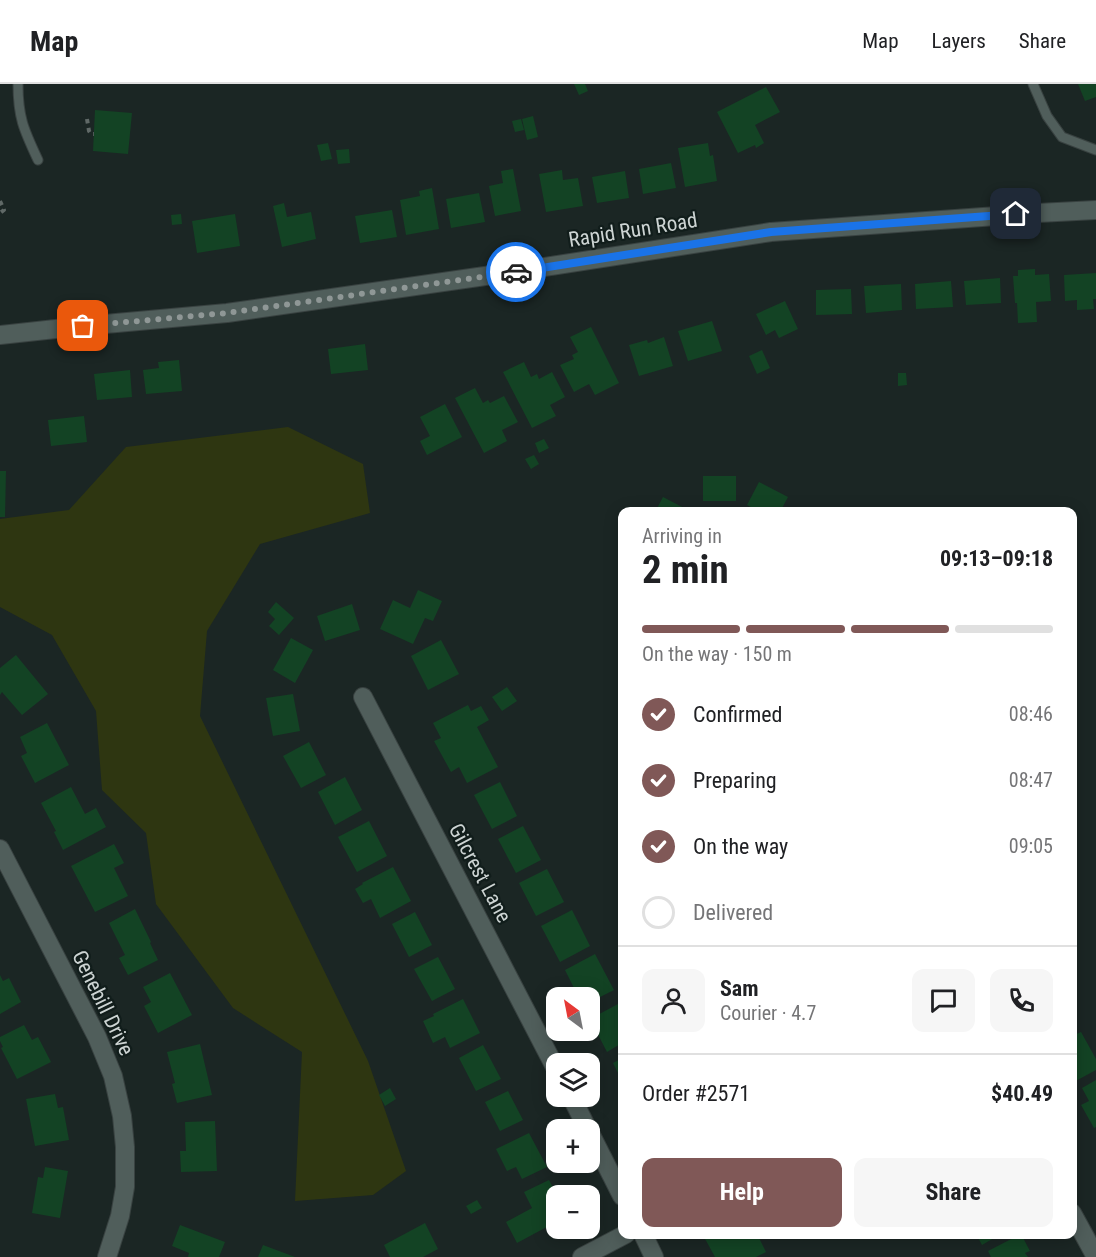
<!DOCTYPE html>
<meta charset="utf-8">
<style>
:root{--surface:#fff;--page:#f6f6f6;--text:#202124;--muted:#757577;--line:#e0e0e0;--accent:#805857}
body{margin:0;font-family:"Roboto Condensed",sans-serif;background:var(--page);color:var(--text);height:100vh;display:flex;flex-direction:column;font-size:22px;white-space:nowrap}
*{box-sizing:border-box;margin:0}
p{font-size:20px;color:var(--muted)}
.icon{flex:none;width:33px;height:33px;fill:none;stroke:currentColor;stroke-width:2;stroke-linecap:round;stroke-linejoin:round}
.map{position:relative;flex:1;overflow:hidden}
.panel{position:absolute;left:618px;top:423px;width:459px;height:732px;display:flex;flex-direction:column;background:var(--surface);border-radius:12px;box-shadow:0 3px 15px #0003}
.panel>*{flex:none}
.needle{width:39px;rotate:328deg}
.tools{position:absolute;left:546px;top:903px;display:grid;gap:12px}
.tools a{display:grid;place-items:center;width:54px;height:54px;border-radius:12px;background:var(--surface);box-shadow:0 3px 15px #0003;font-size:30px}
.pin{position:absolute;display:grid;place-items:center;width:51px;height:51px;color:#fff;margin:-26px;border-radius:12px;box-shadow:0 3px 9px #0006}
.courier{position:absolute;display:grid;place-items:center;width:60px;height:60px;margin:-30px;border:4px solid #1a73e8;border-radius:50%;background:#fff;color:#222;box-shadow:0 2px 8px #0007}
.summary em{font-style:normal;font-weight:700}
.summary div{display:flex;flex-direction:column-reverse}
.summary{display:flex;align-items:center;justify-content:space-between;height:102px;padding:0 24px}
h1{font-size:39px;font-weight:700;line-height:45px}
.bar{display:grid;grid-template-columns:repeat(4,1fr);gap:9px 6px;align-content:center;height:72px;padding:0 24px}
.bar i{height:8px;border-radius:4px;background:var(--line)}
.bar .on{background:var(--accent)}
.bar p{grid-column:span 4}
.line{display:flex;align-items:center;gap:15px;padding:0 24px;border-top:2px solid var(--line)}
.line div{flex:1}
.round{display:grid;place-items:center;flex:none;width:63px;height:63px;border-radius:12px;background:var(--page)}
ol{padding:0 24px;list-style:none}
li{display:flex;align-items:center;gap:18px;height:66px}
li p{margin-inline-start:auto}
li .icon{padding:6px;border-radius:50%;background:var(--accent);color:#fff;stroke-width:4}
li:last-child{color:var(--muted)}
li i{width:33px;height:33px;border:3px solid var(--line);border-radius:50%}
.cta{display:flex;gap:12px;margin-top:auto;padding:12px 24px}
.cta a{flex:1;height:69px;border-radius:12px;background:var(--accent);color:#fff;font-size:24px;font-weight:700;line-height:69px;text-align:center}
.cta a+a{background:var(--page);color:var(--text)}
header{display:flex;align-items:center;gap:36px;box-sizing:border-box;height:84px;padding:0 30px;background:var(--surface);border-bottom:2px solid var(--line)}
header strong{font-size:28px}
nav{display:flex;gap:33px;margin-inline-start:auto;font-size:21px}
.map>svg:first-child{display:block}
.green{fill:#2e3611}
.building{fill:#134324}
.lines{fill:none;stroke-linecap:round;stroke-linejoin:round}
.lane-casing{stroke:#394241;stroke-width:11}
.street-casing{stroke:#394241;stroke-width:20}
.secondary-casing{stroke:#394241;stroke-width:20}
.path{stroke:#606967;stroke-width:4;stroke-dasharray:4.5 4.5;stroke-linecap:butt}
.lane{stroke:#505e5b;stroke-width:9}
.street{stroke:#505e5b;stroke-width:18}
.secondary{stroke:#505e5b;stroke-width:18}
.done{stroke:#8f9796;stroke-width:6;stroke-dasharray:0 10.8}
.route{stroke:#1a73e8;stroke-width:8}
.labels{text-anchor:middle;stroke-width:4.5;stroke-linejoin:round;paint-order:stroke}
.street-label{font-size:21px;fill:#cdd4d3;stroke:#111d1b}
</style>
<header>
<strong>Map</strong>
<nav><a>Map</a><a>Layers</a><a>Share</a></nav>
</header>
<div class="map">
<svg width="1096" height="1173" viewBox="0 0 1096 1173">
<rect width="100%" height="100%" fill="#1b2624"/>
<path class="green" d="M288,343l75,37 7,49 -110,31 -53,87 -7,85 168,345 38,110 -33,24 -78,6 7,-149 -69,-44 -77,-104 -10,-71 -44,-43 -6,-79 -44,-76 -52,-28v-88l69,-9 57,-63z"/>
<g class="building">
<path d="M574,0h11l3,7 -9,4z"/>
<path d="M1078,0h18v13l-11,4z"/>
<path d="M766,3l14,25 -25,13 9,18 -8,5 -1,-3 -17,8 -21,-41z"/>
<path d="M95,26l37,3 -4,41 -35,-3z"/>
<path d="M533,32l5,21 -11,3 -5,-21z"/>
<path d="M521,35l3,11 -9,2 -3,-11z"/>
<path d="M328,59l4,16 -11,2 -4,-16z"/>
<path d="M708,59l2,13 3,-1 4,26 -32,6 -7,-39z"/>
<path d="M349,65l1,14 -12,1 -2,-14z"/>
<path d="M671,79l5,25 -33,6 -4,-25z"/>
<path d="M513,85l8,42 -26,5 -6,-30 14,-3 -2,-12z"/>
<path d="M562,86l1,10 15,-2 5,28 -37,6 -7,-38z"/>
<path d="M625,87l4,27 -32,5 -5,-26z"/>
<path d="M432,104l7,41 -33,6 -6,-35 20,-4 -1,-5z"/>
<path d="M479,109l6,29 -34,6 -5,-29z"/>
<path d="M284,119l3,14 24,-5 5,27 -34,8 -9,-41z"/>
<path d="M392,126l5,27 -37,6 -5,-27z"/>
<path d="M181,130l1,10 -10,1 -1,-10z"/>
<path d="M235,130l5,32 -43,7 -5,-32z"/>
<path d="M1035,185v6l14,-1 2,27 -15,1 1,20 -19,1 -1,-20h-2l-2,-27h5v-6z"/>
<path d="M1096,189v26h-3l1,10 -17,1v-10l-12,1 -1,-26z"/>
<path d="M1000,194l1,25 -35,2 -2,-24z"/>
<path d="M951,197l2,26 -37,2 -1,-25z"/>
<path d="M901,200l1,26 -36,3 -2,-27z"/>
<path d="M851,205l1,25 -36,1v-25z"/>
<path d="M785,217l13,28 -19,9 -4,-8 -9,5 -10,-21z"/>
<path d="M712,237l10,30 -34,10 -10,-30z"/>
<path d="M591,243l28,56 -24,12 -6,-11 -15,8 -14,-27 14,-6 -2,-4 6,-3 -8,-15z"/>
<path d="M664,253l9,29 -34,10 -10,-31 18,-5 1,3z"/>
<path d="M365,260l3,26 -37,4 -3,-25z"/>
<path d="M762,266l8,18 -13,6 -8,-18z"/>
<path d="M179,276l3,31 -36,3 -3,-24 16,-2 -1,-6z"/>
<path d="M524,278l7,15 6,-3 2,5 13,-7 13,25 -15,8 6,11 -24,12 -29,-56z"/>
<path d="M130,286l2,27 -35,3 -3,-26z"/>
<path d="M898,289h8l1,12 -9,1z"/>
<path d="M475,304l8,15 5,-3 2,3 14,-7 14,26 -16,8 5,11 -23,12 -29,-55z"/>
<path d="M445,320l17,33 -35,18 -7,-14 10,-5 -10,-19z"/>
<path d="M84,332l3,26 -36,4 -3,-26z"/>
<path d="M544,355l5,9 -10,5 -4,-10z"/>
<path d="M534,371l5,9 -8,5 -6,-10z"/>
<path d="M0,387h6l-1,46h-5z"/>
<rect x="703" y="392" width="33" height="25"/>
<path d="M759,398l29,15 -8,15h-20l-13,-7z"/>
<path d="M663,413l23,12 -1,3h-30z"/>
<path d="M418,506l24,11 -9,20 -8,-3 -12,26 -33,-15 13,-29 17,8z"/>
<path d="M276,518l18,16 -15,17 -10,-9 6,-7 -7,-7z"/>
<path d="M352,520l8,26 -35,11 -8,-25z"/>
<path d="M291,554l22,12 -18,33 -22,-13z"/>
<path d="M441,556l18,34 -31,16 -17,-34z"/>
<path d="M16,571l32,39 -26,21 -20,-23 -2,3v-27z"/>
<path d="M507,603l10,14 -15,10 -10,-14z"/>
<path d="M293,610l7,37 -27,5 -7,-38z"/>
<path d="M468,621l3,6 10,-5 8,14 -12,7 21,40 -31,16 -8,-16 -8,5 -17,-31 7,-3 -8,-15z"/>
<path d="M47,639l22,42 -34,18 -14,-27 6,-3 -7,-16z"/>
<path d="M309,658l17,33 -25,13 -18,-32z"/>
<path d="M345,693l17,33 -27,15 -17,-33z"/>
<path d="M500,698l17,34 -25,13 -18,-34z"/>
<path d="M71,703l14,27 11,-6 10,19 -43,23 -9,-18 2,-1 -15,-28z"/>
<path d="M369,737l18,35 -30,16 -19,-35z"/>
<path d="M523,742l18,34 -25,13 -18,-34z"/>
<path d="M114,760l10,19 -10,5 14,28 -33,16 -24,-46z"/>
<path d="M393,783l18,34 -31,17 -9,-19 -8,4 -8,-14 8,-5 -1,-1z"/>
<path d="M547,785l17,33 -28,14 -17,-33z"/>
<path d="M135,825l16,33 -1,1 8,17 -30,15 -9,-17 6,-3 -16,-32z"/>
<path d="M572,826l18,36 -30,16 -19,-36z"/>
<path d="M415,828l17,33 -23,12 -17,-33z"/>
<path d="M595,870l19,36 -24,12v-4h-11l-14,-28z"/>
<path d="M438,873l17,32 -23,12 -18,-32z"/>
<path d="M170,889l22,42 -34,18 -14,-27 7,-4 -8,-15z"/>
<path d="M0,891l3,6 6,-3 12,24 -21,12z"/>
<path d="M463,915l17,34 -30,15 -5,-11 -12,6 -10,-22 11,-5 -1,-2z"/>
<path d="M618,920l4,8v31l-15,9 -17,-33z"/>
<path d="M24,941l8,15 6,-3 13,25 -34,17 -16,-31 2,-1 -3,-6v-4z"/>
<path d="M1081,948l15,27v11l-24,13v-47z"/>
<path d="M200,960l12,51 -35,8 -5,-19 3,-1 -8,-31z"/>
<path d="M483,961l18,34 -25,12 -17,-33z"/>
<path d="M622,974v23l-9,-18z"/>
<path d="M1096,996v47l-2,1 -13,-23 8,-4 -7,-13z"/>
<path d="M390,1004l6,11 -11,7 -6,-11z"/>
<path d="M508,1007l15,29 -23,11 -15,-29z"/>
<path d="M55,1010l3,14 5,-1 6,33 -34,6 -9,-47z"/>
<path d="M215,1037l2,50 -36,1 -1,-21h6l-1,-29z"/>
<path d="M529,1049l18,34 -25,12 -6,-12 -9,4 -11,-22z"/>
<path d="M45,1083l23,4 -8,47 -28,-5 6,-36 5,1z"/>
<path d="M549,1096l6,11 4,-2 3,7h-6v26l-39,21 -11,-21 26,-14 -8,-16z"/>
<path d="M477,1116l5,8 -11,6 -5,-8z"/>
<path d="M425,1139l13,26 -15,8h-33l-6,-12z"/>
<path d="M180,1141l45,17 -6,15h-31l1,-4 -17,-7z"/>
<path d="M708,1150h49l9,18 -10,5h-41l-11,-20z"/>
<path d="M976,1150h21l-4,3 1,1 -12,7z"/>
<path d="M1021,1150l9,17 -5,2 3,4h-37l-3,-6z"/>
<path d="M263,1161l32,12h-37z"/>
</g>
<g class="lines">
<defs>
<g id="lane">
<path d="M18,0c0,34 6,46 20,76"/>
<path d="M1033,0l14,32 15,21 34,13"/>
</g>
<g id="street">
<path d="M363,613l193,372"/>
<path d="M0,765l97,188 16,39 9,40 3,31v40l-5,29 -13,41"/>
<path d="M571,1012l17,34"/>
<path d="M590,1049l32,63"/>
<path d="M1072,1129l24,44"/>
<path d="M643,1150l11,23"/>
<path d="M582,1173l44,-23"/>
</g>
<path id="secondary" d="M0,251l83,-9 144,-13 272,-39 272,-42 267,-19 58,-3"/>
</defs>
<use href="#lane" class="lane-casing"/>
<use href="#street" class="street-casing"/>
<use href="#secondary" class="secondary-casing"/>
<g class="path">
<path d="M87,35l2,12 2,3h3"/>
<path d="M0,117l4,9 -4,3"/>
</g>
<use href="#lane" class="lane"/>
<use href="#street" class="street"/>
<use href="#secondary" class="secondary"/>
</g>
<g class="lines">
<path class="done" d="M83,242l144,-13 289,-41"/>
<path class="route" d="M516,188l255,-40 245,-18"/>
</g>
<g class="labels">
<g class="street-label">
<text transform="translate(633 146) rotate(-9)" y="7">Rapid Run Road</text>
<text transform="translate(480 789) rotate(62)" y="7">Gilcrest Lane</text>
<text transform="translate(103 919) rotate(64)" y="7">Genebill Drive</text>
</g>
</g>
</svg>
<div class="tools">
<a><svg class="needle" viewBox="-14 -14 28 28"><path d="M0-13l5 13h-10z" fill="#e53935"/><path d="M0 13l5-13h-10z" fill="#757577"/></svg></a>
<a><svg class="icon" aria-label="layers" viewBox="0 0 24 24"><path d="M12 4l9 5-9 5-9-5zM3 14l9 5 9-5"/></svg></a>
<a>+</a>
<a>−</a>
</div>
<div class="pin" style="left:83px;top:242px;background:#ea580c"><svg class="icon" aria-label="bag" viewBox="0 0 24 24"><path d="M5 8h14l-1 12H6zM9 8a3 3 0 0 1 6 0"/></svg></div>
<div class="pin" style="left:1016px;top:130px;background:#1f2937"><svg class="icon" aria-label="home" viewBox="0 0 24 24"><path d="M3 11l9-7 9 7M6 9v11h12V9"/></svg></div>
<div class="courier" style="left:516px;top:188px"><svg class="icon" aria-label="car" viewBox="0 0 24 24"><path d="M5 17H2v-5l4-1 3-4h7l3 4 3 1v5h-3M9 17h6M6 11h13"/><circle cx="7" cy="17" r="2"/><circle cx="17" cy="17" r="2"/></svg></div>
<section class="panel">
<div class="summary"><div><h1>2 min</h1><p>Arriving in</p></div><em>09:13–09:18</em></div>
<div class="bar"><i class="on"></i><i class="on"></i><i class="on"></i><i></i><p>On the way · 150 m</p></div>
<ol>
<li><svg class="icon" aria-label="check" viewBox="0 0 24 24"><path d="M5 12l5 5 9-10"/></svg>Confirmed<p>08:46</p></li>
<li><svg class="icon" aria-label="check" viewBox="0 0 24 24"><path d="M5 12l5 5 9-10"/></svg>Preparing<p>08:47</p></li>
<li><svg class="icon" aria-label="check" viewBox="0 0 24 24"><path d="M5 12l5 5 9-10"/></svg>On the way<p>09:05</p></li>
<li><i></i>Delivered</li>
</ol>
<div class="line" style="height:108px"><a class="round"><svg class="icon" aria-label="person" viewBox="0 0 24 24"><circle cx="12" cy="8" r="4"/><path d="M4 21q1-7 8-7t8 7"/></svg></a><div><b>Sam</b><p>Courier · 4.7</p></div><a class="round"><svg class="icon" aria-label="chat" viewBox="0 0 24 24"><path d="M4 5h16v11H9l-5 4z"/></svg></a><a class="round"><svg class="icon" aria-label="phone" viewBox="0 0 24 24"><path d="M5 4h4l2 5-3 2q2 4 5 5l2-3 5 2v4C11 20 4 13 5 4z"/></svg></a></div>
<div class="line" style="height:78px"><div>Order #2571</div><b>$40.49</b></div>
<div class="cta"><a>Help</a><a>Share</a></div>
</section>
</div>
